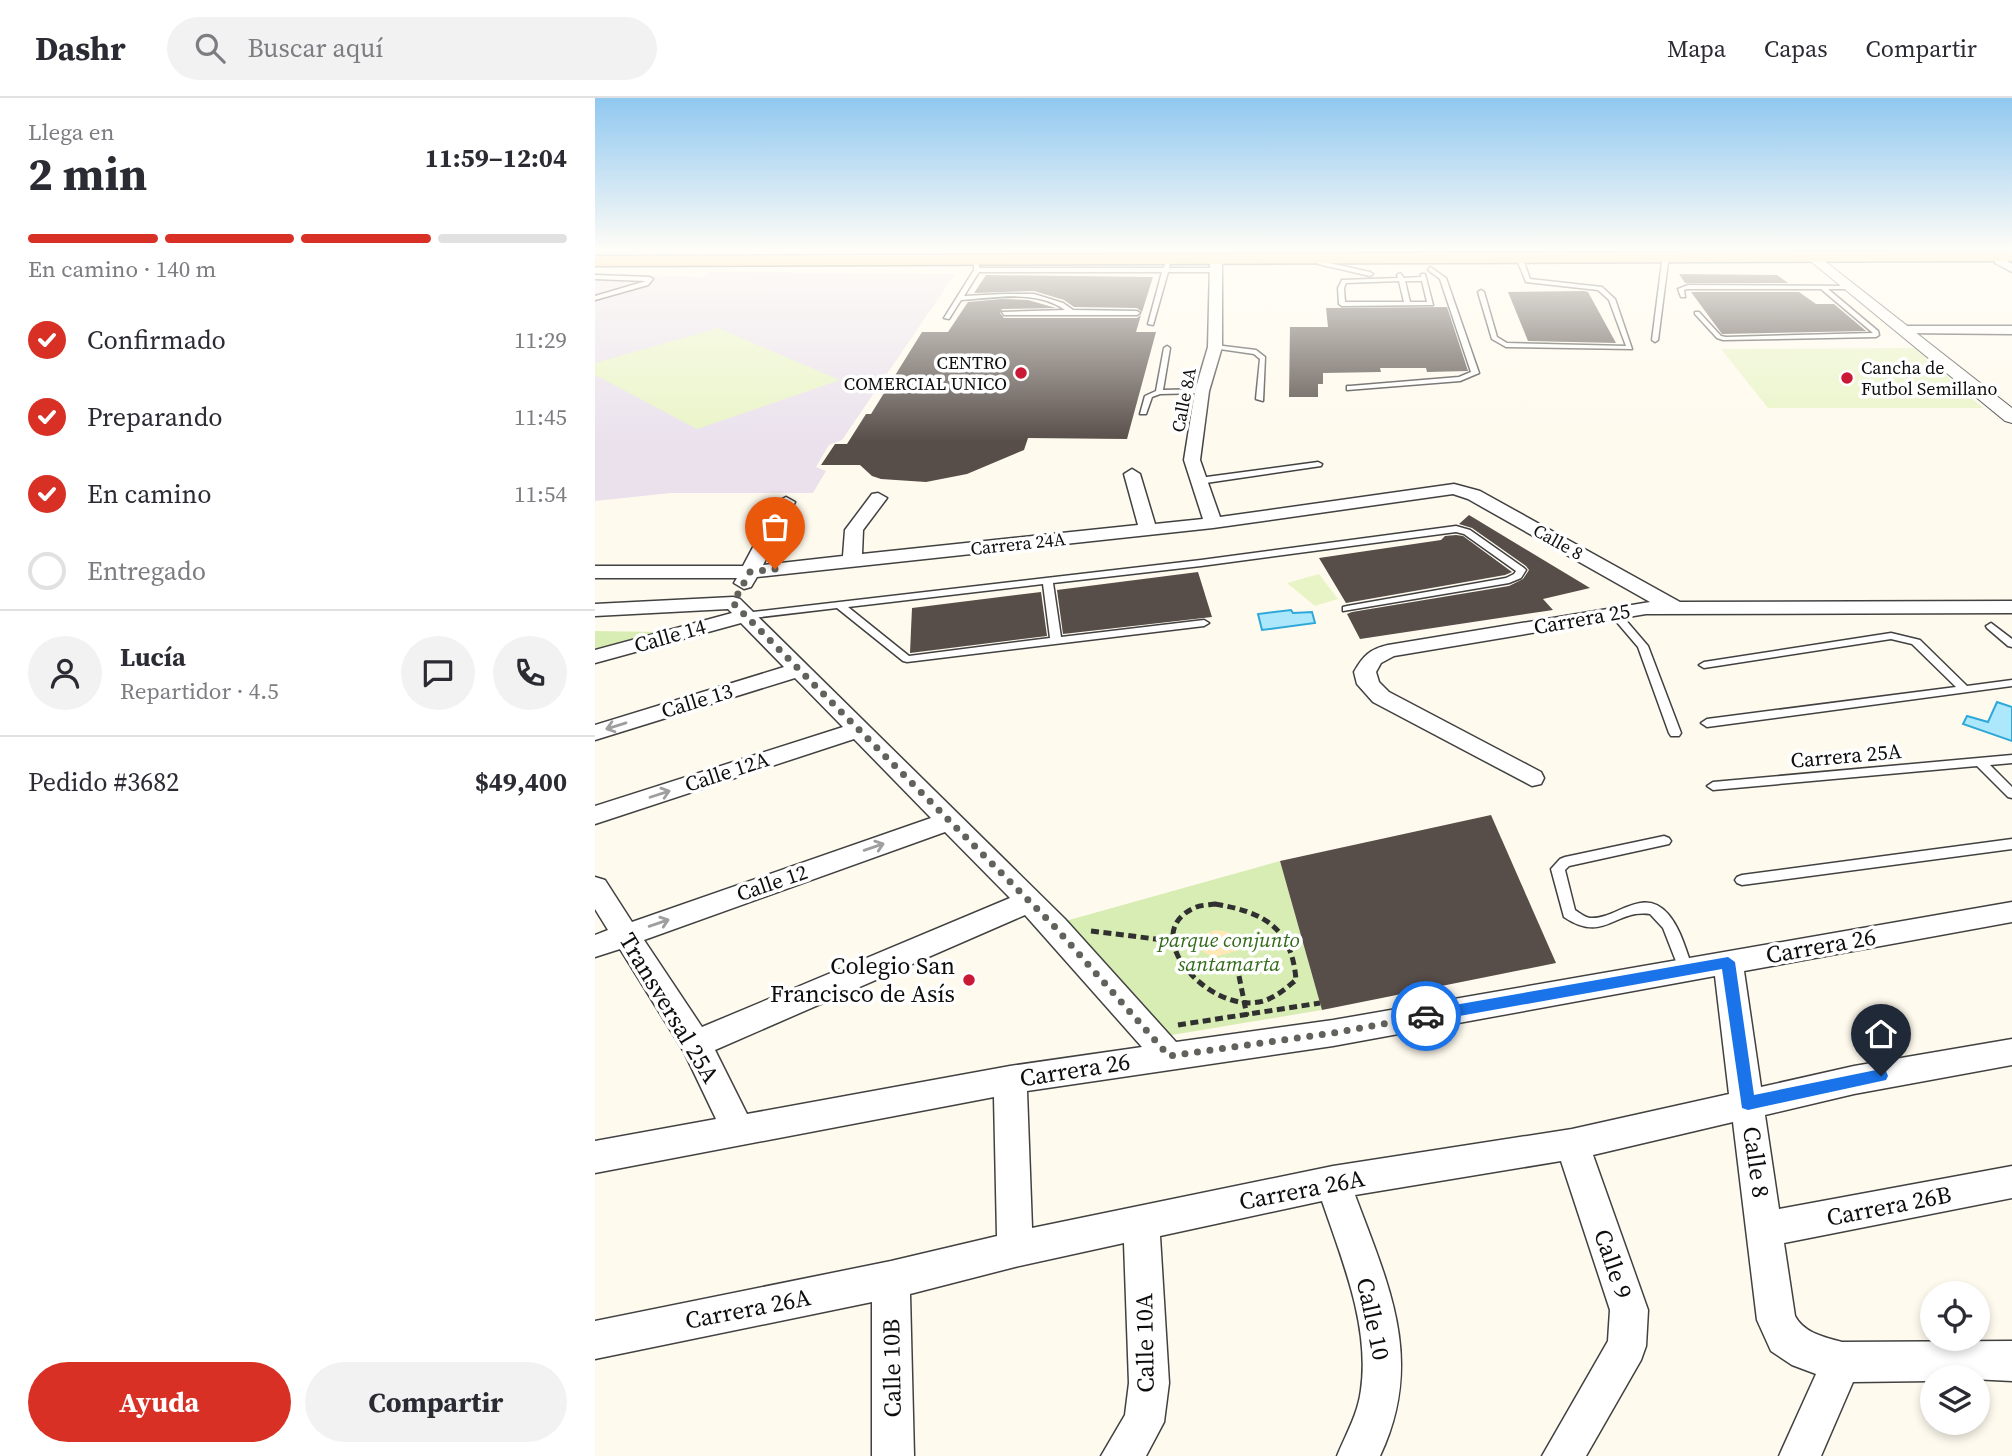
<!DOCTYPE html>
<html lang="es">
<meta charset="utf-8">
<style>
:root{--surface:#fff;--page:#f2f2f3;--text:#2b2b33;--muted:#7c7c81;--line:#e1e1e2;--accent:#d93025}
body{margin:0;font-family:"Source Serif 4",serif;background:var(--page);color:var(--text);height:100vh;display:flex;flex-direction:column;font-size:26px;white-space:nowrap}
*{box-sizing:border-box;margin:0}
p{font-size:23px;color:var(--muted)}
.icon{flex:none;width:38px;height:38px;fill:none;stroke:currentColor;stroke-width:2;stroke-linecap:round;stroke-linejoin:round}
.map{position:relative;flex:1;overflow:hidden}
.panel{display:flex;flex-direction:column;background:var(--surface);width:595px}
.panel>*{flex:none}
.tools{position:absolute;left:1325px;top:1183px;display:grid;gap:14px}
.tools a{display:grid;place-items:center;width:70px;height:70px;border-radius:50%;background:var(--surface);box-shadow:0 4px 10px #0003;font-size:35px}
.pin{position:absolute;display:grid;place-items:center;width:60px;height:60px;color:#fff;margin:-72px -30px;border-radius:50% 50% 50% 0;rotate:-45deg;box-shadow:0 0 7px #0007}
.pin .icon{rotate:45deg}
.courier{position:absolute;display:grid;place-items:center;width:70px;height:70px;margin:-35px;border:5px solid #1a73e8;border-radius:50%;background:#fff;color:#222;box-shadow:0 2px 9px #0007}
.headline em{font-style:normal;font-weight:700}
.headline div{display:flex;flex-direction:column-reverse}
.headline{display:flex;align-items:center;justify-content:space-between;height:119px;padding:0 28px}
h1{font-size:46px;font-weight:700;line-height:52px}
.bar{display:grid;grid-template-columns:repeat(4,1fr);gap:10px 7px;align-content:center;height:84px;padding:0 28px}
.bar i{height:9px;border-radius:5px;background:var(--line)}
.bar .active{background:var(--accent)}
.bar p{grid-column:span 4}
.line{display:flex;align-items:center;gap:18px;padding:0 28px;border-top:2px solid var(--line)}
.line div{flex:1}
.round{display:grid;place-items:center;flex:none;width:74px;height:74px;border-radius:37px;background:var(--page)}
ol{padding:0 28px;list-style:none}
li{display:flex;align-items:center;gap:21px;height:77px}
li p{margin-inline-start:auto}
li .icon{padding:7px;border-radius:50%;background:var(--accent);color:#fff;stroke-width:4}
li:last-child{color:var(--muted)}
li i{width:38px;height:38px;border:4px solid var(--line);border-radius:50%}
.button{display:flex;gap:14px;margin-top:auto;padding:14px 28px}
.button a{flex:1;height:80px;border-radius:42px;background:var(--accent);color:#fff;font-size:28px;font-weight:700;line-height:80px;text-align:center}
.button a+a{background:var(--page);color:var(--text)}
header{display:flex;align-items:center;gap:42px;box-sizing:border-box;height:98px;padding:0 35px;background:var(--surface);border-bottom:2px solid var(--line)}
header strong{font-size:33px}
nav{display:flex;gap:38px;margin-inline-start:auto;font-size:24px}
.search{width:490px;height:63px;background:var(--page);display:flex;align-items:center;gap:18px;box-sizing:border-box;padding:0 24px;border-radius:38px;color:var(--muted);font-size:26px}
main{display:flex;flex:1;min-height:0}
.map>svg:first-child{display:block}
.industrial{fill:#eae1ed}
.green{fill:#d8edb4}
.sand{fill:#ffe7b6}
.pitch{fill:#e9f4c6}
.water{fill:#ade7fc;stroke:#2ea8d9;stroke-width:2}
.building{fill:#574d49}
.lines{fill:none;stroke-linecap:round;stroke-linejoin:round}
.service-casing{stroke:#414141;stroke-width:3}
.minor-casing{stroke:#414141;stroke-width:3}
.tertiary-casing{stroke:#414141;stroke-width:2}
.primary-casing{stroke:#1f1f1f;stroke-width:3}
.path{stroke:#303030;stroke-width:5;stroke-dasharray:8 4.5;stroke-linecap:butt}
.service{fill:#fff;fill-rule:evenodd}
.minor{fill:#fff;fill-rule:evenodd}
.tertiary{fill:#fff;fill-rule:evenodd}
.primary{fill:#ffc65e;fill-rule:evenodd}
.oneway{stroke:#9f9f9f}
.route{fill:#1a73e8}
.done{stroke:#62615c;stroke-width:7;stroke-dasharray:0 12.6}
.poi-dot{fill:#ca1935;stroke:#fff;stroke-width:2.5}
.labels{text-anchor:middle;stroke-width:7;stroke-linejoin:round;paint-order:stroke}
.far-poi-label{font-size:18px;fill:#0e0e0e;stroke:#fff;text-anchor:end}
.far-street-label{font-size:18px;fill:#0e0e0e;stroke:#fff}
.street-label{font-size:21px;fill:#0e0e0e;stroke:#fff}
.park-label{font-size:21px;font-style:italic;fill:#326b18;stroke:#fff}
.near-street-label{font-size:24px;fill:#0e0e0e;stroke:#fff}
.near-poi-label{font-size:24px;fill:#0e0e0e;stroke:#fff;text-anchor:end}
</style>
<header>
<strong>Dashr</strong>
<div class="search"><svg class="icon" aria-label="search" viewBox="0 0 24 24"><circle cx="10" cy="10" r="6"/><path d="M15 15l6 6"/></svg>Buscar aquí</div>
<nav><a>Mapa</a><a>Capas</a><a>Compartir</a></nav>
</header>
<main>
<section class="panel">
<div class="headline"><div><h1>2 min</h1><p>Llega en</p></div><em>11:59–12:04</em></div>
<div class="bar"><i class="active"></i><i class="active"></i><i class="active"></i><i></i><p>En camino · 140 m</p></div>
<ol>
<li><svg class="icon" aria-label="check" viewBox="0 0 24 24"><path d="M5 12l5 5 9-10"/></svg>Confirmado<p>11:29</p></li>
<li><svg class="icon" aria-label="check" viewBox="0 0 24 24"><path d="M5 12l5 5 9-10"/></svg>Preparando<p>11:45</p></li>
<li><svg class="icon" aria-label="check" viewBox="0 0 24 24"><path d="M5 12l5 5 9-10"/></svg>En camino<p>11:54</p></li>
<li><i></i>Entregado</li>
</ol>
<div class="line" style="height:126px"><a class="round"><svg class="icon" aria-label="person" viewBox="0 0 24 24"><circle cx="12" cy="8" r="4"/><path d="M4 21q1-7 8-7t8 7"/></svg></a><div><b>Lucía</b><p>Repartidor · 4.5</p></div><a class="round"><svg class="icon" aria-label="chat" viewBox="0 0 24 24"><path d="M4 5h16v11H9l-5 4z"/></svg></a><a class="round"><svg class="icon" aria-label="phone" viewBox="0 0 24 24"><path d="M5 4h4l2 5-3 2q2 4 5 5l2-3 5 2v4C11 20 4 13 5 4z"/></svg></a></div>
<div class="line" style="height:91px"><div>Pedido #3682</div><b>$49,400</b></div>
<div class="button"><a>Ayuda</a><a>Compartir</a></div>
</section>
<div class="map">
<svg width="1417" height="1358" viewBox="0 0 1417 1358">
<rect width="100%" height="100%" fill="#fffaee"/>
<path class="industrial" d="M115,174l245,2 -113,166 -13,5 -13,22 10,4 -13,22h-142l-76,8v-228l108,4z"/>
<g class="green">
<path d="M0,533l66,1 -66,19z"/>
<path d="M685,763l42,149 -168,28 -110,-111z"/>
</g>
<path class="sand" d="M620,832c10,1 19,2 24,12l-3,9 -22,6 -11,-5 3,-18z"/>
<g class="pitch">
<path d="M123,230l122,52 -143,49 -102,-54v-12z"/>
<path d="M1320,250l68,60h-215l-47,-59z"/>
<path d="M724,476l19,25 -23,7 -28,-23z"/>
</g>
<g class="water">
<path d="M696,512l2,3 19,-1 3,11 -53,7 -4,-16z"/>
<path d="M1402,604l15,5v34l-49,-17 4,-8 21,6z"/>
</g>
<g class="building">
<path d="M1084,176l98,1 11,8h-103z"/>
<path d="M391,177l167,2 -11,35 -5,-4 -63,-1 -10,-7 -30,-9 -60,2z"/>
<path d="M989,193l4,1 28,51 -88,-2 -20,-49z"/>
<path d="M1096,194h108l17,12h18l32,27 -144,3z"/>
<path d="M407,201l26,1 28,8 -54,1 -2,4 4,5h133l4,-3 -5,17h20l-29,107 -99,-1 -4,12 -57,24 -41,8 -45,-3 -9,-3 -12,-11h-39l14,-21h12l19,-30h5l51,-82h26l20,-30z"/>
<path d="M852,209l21,64 -41,1 -1,-4h-46l1,4 -58,1v11h-5v13h-29l1,-70h38l-2,-19z"/>
<path d="M874,417l121,73 -47,11 10,11 -193,29 -13,-25 5,-2 157,-26 14,-7 6,-9 -3,-4 -54,-38 -13,-4z"/>
<path d="M861,437l7,1 49,36 -7,3 -159,28 -27,-45 122,-18 4,-4z"/>
<path d="M603,474l14,45 -149,17 -6,-44z"/>
<path d="M446,494l6,44 -137,17 2,-45z"/>
<path d="M896,717l65,148 -234,47 -42,-149z"/>
</g>
<g class="lines">
<defs>
<g id="service">
<path d="M926,162l3,2 6,17 72,8 13,12 17,50 -126,-2 -14,-8 -14,-47 3,-2 3,2 13,45 10,6 119,3 -17,-46 -11,-10 -72,-8 -8,-20z"/>
<path d="M1070,162l3,2 -10,78 -3,2 -3,-2 10,-78z"/>
<path d="M725,163l50,11 3,2 -3,2 -52,-12z"/>
<path d="M572,164l3,2 -1,4h47l3,2 -3,2h-48l-15,53 -5,-1 14,-52h-183l-15,24 40,-2h30l29,9 10,7 64,1 3,2 -3,2h-133l-2,-3 63,-2c-28,-21 -70,-12 -104,-10l-12,19 -5,-1 30,-48v-6h4l2,4h183z"/>
<path d="M835,169l16,11 33,95 -19,8 -113,9v-4h3l109,-9 12,-5 -31,-93 -12,-9z"/>
<path d="M805,175l4,5 17,-1v-3h4l8,31 -91,1 -3,-2 -1,-16 4,-8 56,-2 -1,-3zM804,183l5,21h-59l-1,-14 2,-5zM810,183h17l5,21h-17z"/>
<path d="M0,177l55,2 3,2 -5,6 -53,15v-4l51,-15 -51,-2z"/>
<path d="M1093,187l164,1 -2,3h-22l50,42 1,4 -3,2 -153,3 -6,-2 -22,-24v-2h4l22,24 5,1 147,-4 -52,-44h-133l-4,1 1,7h-4l-3,-8z"/>
<path d="M620,247l41,5 9,7 -2,44 -7,-2 4,-40 -6,-5 -41,-6 -1,-1z"/>
<path d="M572,248l3,2 -7,42 39,-1 4,2 -4,2 -42,1 -8,3 -6,17h-6l5,-18 11,-5 8,-43z"/>
<path d="M723,364l4,2 -1,2 -122,18 -4,-3 4,-3z"/>
<path d="M861,428l14,4 54,38 2,2 -5,8 -12,5 -166,28v-4l4,-1 159,-28 8,-4 2,-3 -52,-37 -8,-2 -255,34 -148,17 8,54 143,-17 5,3 -5,3 -297,36 -4,-1 -66,-53 -93,11 -5,-3 5,-3 457,-53zM448,486l7,54 -141,18 -61,-49z"/>
<path d="M1019,512l4,1 30,35 33,87 -2,3h-8l-2,-3 -31,-86 -29,-34z"/>
<path d="M1396,525l21,16v8l-4,-1 -21,-18 -1,-2z"/>
<path d="M1296,535l29,7 47,46 45,-6v6l-305,41 -6,-4 6,-4 249,-32 -44,-43 -21,-5 -187,29 -5,-3 5,-3z"/>
<path d="M1417,657v8l-22,2 22,22v11l-4,-1 -31,-31 -264,24 -6,-4 6,-4z"/>
<path d="M1069,738l5,2 2,3 -2,3 -100,22 -4,4 10,40c5,3 9,7 15,8 26,2 53,-33 78,-4 13,15 18,37 25,55l-2,4 -5,2 -5,-2 -2,-4 -16,-41 -13,-14c-36,-5 -46,30 -86,3l-13,-48 9,-10 5,-2z"/>
<path d="M1417,741v10l-270,36 -5,-2 -2,-3 2,-3 5,-2z"/>
</g>
<g id="minor">
<path d="M1400,161h8l9,5v8l-17,-9z"/>
<path d="M621,162l6,3v84l-13,44 -9,69 20,57 234,-33 26,7 200,111 332,-1v12l-366,1 -252,42 -13,7 -5,9 3,10 10,10 152,80 3,6 -3,6 -9,2 -159,-84 -16,-18 -3,-12c9,-16 16,-23 34,-27l262,-43 -182,-103 -15,-5 -240,34 -456,49 -6,10 -7,2 -10,-6 3,-5h-142v-12h148l34,-64 9,-5 9,5 -32,63 80,-9 2,-26 27,-36 6,-1 9,5 -24,32 -1,24 276,-29 -14,-51 8,-5 8,5 15,50 48,-5 -19,-59 11,-69 13,-44 2,-84z"/>
<path d="M1310,228h107v8l-112,-1v-6z"/>
<path d="M138,499l7,2 325,320 111,123 157,-22 679,-118v20l-268,49 17,116 93,-21 158,-27v26l-158,29 -89,21 14,94 233,-43v32l-228,45 11,73c9,17 29,21 47,26l170,-1v40l-80,-4v4l-79,1 -32,74h-42l37,-82 -24,-9 -21,-14 -14,-31 -24,-198 -140,33 55,155 -2,36 -5,14 -55,96h-44l66,-115 2,-31 -49,-149 -206,34c34,91 70,166 25,261h-43c9,-22 21,-42 24,-66 9,-64 -19,-130 -39,-189l-162,35 9,147 -5,39 -18,34h-45l24,-41 4,-32 -5,-140 -109,24 -105,27 4,162h-42v-154l-277,57v-38l296,-60 106,-25 -3,-139 -399,76v-32l121,-22 -32,-67 -64,-103 -25,8v-22l13,-5 -13,-21v-32l10,3 27,42 299,-104 -77,-79 -259,85v-18l248,-79 -48,-49 -200,62v-15l189,-58 -43,-44 -146,40v-13l137,-37 -4,-4 -133,7v-12zM350,734l65,66 -308,129 -58,-87zM430,817l117,132 -132,19 -263,48 -32,-64zM1120,878l14,118 -157,35 -239,37 -301,62 -5,-137 306,-45z"/>
</g>
<path id="tertiary" d="M1218,154l199,156v15l-7,-2 -197,-162v-6z"/>
<path id="primary" d="M1417,153v10l-1417,5v-10z"/>
</defs>
<use href="#service" class="service-casing"/>
<use href="#minor" class="minor-casing"/>
<use href="#tertiary" class="tertiary-casing"/>
<use href="#primary" class="primary-casing"/>
<g class="path">
<path d="M620,806c49,8 77,24 81,76 -11,9 -22,19 -37,22 -51,10 -122,-68 -65,-94 6,-3 15,-3 21,-4z"/>
<path d="M496,833l81,10"/>
<path d="M577,843l31,4"/>
<path d="M644,878l8,40"/>
<path d="M583,927l142,-22"/>
</g>
<use href="#service" class="service"/>
<use href="#minor" class="minor"/>
<use href="#tertiary" class="tertiary"/>
<use href="#primary" class="primary"/>
</g>
<defs><path id="oneway-shaft" d="M-6 0H5M1.5-3L5.5 0L1.5 3" fill="none" stroke-width="1.6" stroke-linecap="round" stroke-linejoin="round" transform="scale(1.75)"/></defs>
<g class="oneway">
<use href="#oneway-shaft" transform="translate(21 628) rotate(163)"/>
<use href="#oneway-shaft" transform="translate(65 696) rotate(-18)"/>
<use href="#oneway-shaft" transform="translate(279 749) rotate(-19)"/>
<use href="#oneway-shaft" transform="translate(64 825) rotate(-19)"/>
</g>
<linearGradient id="sky" x2="0" y2="1"><stop stop-color="#90c8f0"/><stop offset="0.44" stop-color="#fffdf7"/><stop offset="1" stop-color="#fffdf7" stop-opacity="0"/></linearGradient>
<rect width="1417" height="344" fill="url(#sky)"/>
<path class="route" d="M1133,859l7,5 19,133 127,-26 5,2 2,5 -2,4 -138,30 -6,-2 -20,-139 -296,53 -7,-6 7,-6z"/>
<g class="lines">
<path class="done" d="M180,471l-25,3 -17,31 322,324 114,129 164,-23 93,-17"/>
</g>
<g class="poi-dot">
<circle cx="426" cy="275" r="7"/>
<circle cx="1252" cy="280" r="7"/>
<circle cx="374" cy="882" r="7"/>
</g>
<g class="labels">
<g class="far-poi-label">
<text x="412" y="271">CENTRO<tspan x="412" dy="21">COMERCIAL UNICO</tspan></text>
<text x="1266" y="276" text-anchor="start">Cancha de<tspan x="1266" dy="21">Futbol Semillano</tspan></text>
</g>
<g class="far-street-label">
<text transform="translate(589 302) rotate(-79)" y="6">Calle 8A</text>
<text transform="translate(963 444) rotate(29)" y="6">Calle 8</text>
<text transform="translate(423 446) rotate(-6)" y="6">Carrera 24A</text>
</g>
<g class="street-label">
<text transform="translate(987 521) rotate(-10)" y="7">Carrera 25</text>
<text transform="translate(75 538) rotate(-16)" y="7">Calle 14</text>
<text transform="translate(102 603) rotate(-17)" y="7">Calle 13</text>
<text transform="translate(1251 658) rotate(-5)" y="7">Carrera 25A</text>
<text transform="translate(132 674) rotate(-18)" y="7">Calle 12A</text>
<text transform="translate(177 785) rotate(-19)" y="7">Calle 12</text>
</g>
<g class="park-label">
<text x="634" y="849">parque conjunto<tspan x="634" dy="24">santamarta</tspan></text>
</g>
<g class="near-street-label">
<text transform="translate(1226 848) rotate(-10)" y="8">Carrera 26</text>
<text transform="translate(74 910) rotate(59)" y="8">Transversal 25A</text>
<text transform="translate(480 972) rotate(-9)" y="8">Carrera 26</text>
<text transform="translate(1161 1064) rotate(82)" y="8">Calle 8</text>
<text transform="translate(707 1092) rotate(-11)" y="8">Carrera 26A</text>
<text transform="translate(1294 1108) rotate(-11)" y="8">Carrera 26B</text>
<text transform="translate(1018 1166) rotate(71)" y="8">Calle 9</text>
<text transform="translate(153 1211) rotate(-11)" y="8">Carrera 26A</text>
<text transform="translate(778 1221) rotate(78)" y="8">Calle 10</text>
<text transform="translate(550 1245) rotate(-91)" y="8">Calle 10A</text>
<text transform="translate(297 1270) rotate(-91)" y="8">Calle 10B</text>
</g>
<g class="near-poi-label">
<text x="360" y="876">Colegio San<tspan x="360" dy="28">Francisco de Asís</tspan></text>
</g>
</g>
</svg>
<div class="tools">
<a><svg class="icon" aria-label="locate" viewBox="0 0 24 24"><circle cx="12" cy="12" r="6"/><path d="M12 2v4M12 18v4M2 12h4M18 12h4"/></svg></a>
<a><svg class="icon" aria-label="layers" viewBox="0 0 24 24"><path d="M12 4l9 5-9 5-9-5zM3 14l9 5 9-5"/></svg></a>
</div>
<div class="pin" style="left:180px;top:471px;background:#ea580c"><svg class="icon" aria-label="bag" viewBox="0 0 24 24"><path d="M5 8h14l-1 12H6zM9 8a3 3 0 0 1 6 0"/></svg></div>
<div class="pin" style="left:1286px;top:978px;background:#1f2937"><svg class="icon" aria-label="home" viewBox="0 0 24 24"><path d="M3 11l9-7 9 7M6 9v11h12V9"/></svg></div>
<div class="courier" style="left:831px;top:918px"><svg class="icon" aria-label="car" viewBox="0 0 24 24"><path d="M5 17H2v-5l4-1 3-4h7l3 4 3 1v5h-3M9 17h6M6 11h13"/><circle cx="7" cy="17" r="2"/><circle cx="17" cy="17" r="2"/></svg></div>
</div>
</main>
